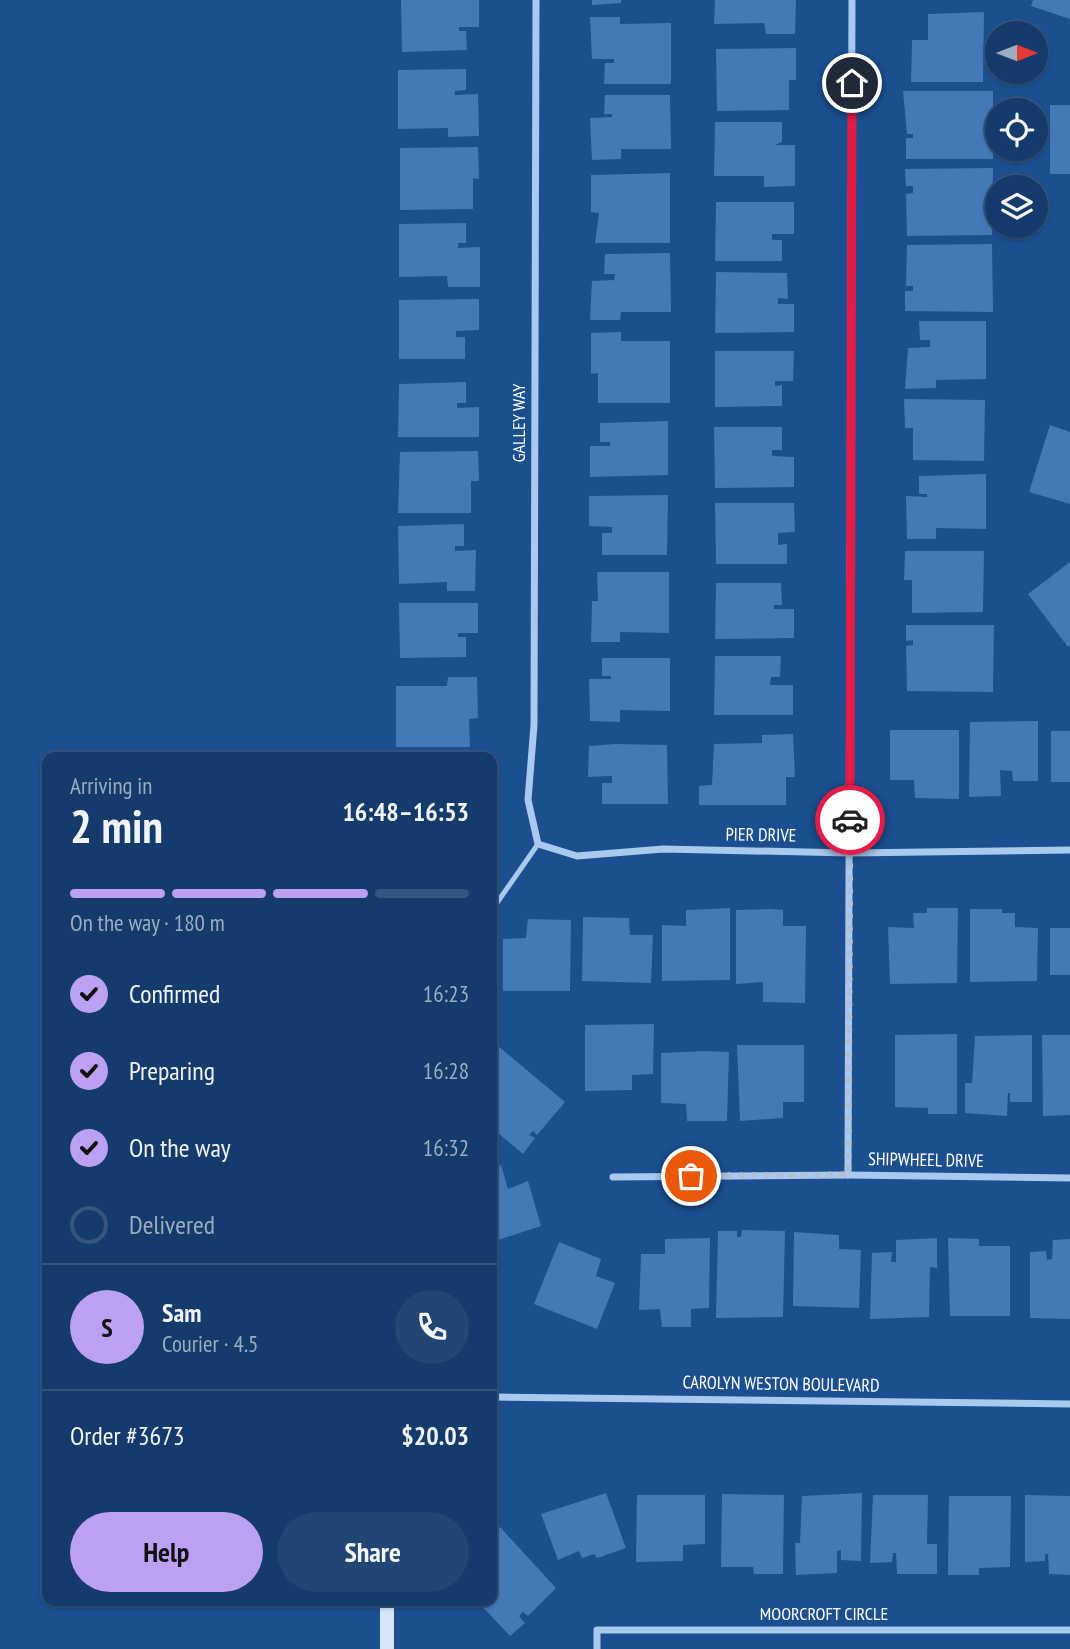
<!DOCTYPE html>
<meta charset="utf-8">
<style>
:root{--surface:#143b6b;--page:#214673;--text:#f1f3f6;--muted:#9dadc1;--line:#33557e;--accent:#bca0f2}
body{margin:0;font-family:"PT Sans Narrow",sans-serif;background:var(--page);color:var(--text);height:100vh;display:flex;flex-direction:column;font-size:26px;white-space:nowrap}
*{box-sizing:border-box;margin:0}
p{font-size:23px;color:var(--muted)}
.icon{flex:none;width:38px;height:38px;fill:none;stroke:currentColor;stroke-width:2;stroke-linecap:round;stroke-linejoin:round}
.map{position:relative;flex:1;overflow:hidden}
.sheet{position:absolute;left:42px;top:752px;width:455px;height:854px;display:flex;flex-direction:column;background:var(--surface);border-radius:14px;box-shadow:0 2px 5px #0004,0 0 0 2px var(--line)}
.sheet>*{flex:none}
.needle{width:46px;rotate:90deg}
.tools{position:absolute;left:985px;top:21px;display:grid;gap:14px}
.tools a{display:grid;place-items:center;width:63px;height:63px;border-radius:50%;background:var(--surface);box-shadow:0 2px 5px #0004,0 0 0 2px var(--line);font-size:35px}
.pin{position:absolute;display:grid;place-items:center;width:60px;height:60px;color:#fff;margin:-30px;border:4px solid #fff;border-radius:50%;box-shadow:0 2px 7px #0007}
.courier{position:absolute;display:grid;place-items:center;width:70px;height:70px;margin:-35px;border:5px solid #e11d48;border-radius:50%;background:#fff;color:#222;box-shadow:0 2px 9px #0007}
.head em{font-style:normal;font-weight:700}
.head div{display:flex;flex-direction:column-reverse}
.head{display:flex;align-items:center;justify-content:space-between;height:119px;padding:0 28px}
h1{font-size:46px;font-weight:700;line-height:52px}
.bar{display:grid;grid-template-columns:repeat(4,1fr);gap:10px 7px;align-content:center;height:84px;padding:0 28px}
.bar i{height:9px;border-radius:5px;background:var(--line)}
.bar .selected{background:var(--accent)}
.bar p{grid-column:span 4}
.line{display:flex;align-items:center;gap:18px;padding:0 28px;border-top:2px solid var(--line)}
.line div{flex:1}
.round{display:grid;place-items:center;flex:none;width:74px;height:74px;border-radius:37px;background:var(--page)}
ol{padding:0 28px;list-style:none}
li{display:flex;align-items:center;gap:21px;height:77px}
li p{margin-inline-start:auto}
li .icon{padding:7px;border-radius:50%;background:var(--accent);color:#111;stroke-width:4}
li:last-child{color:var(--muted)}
li i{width:38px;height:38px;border:4px solid var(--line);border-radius:50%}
.button{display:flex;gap:14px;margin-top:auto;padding:14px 28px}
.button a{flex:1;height:80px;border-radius:42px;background:var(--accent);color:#111;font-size:28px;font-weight:700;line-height:80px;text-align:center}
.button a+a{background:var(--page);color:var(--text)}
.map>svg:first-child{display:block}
.building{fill:#4478b7}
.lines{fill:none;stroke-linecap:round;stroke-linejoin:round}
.lane{stroke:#a9c9ee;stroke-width:5}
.street{stroke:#a9c9ee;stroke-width:7}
.secondary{stroke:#d6e6fa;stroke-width:14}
.done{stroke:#afc1d8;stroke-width:7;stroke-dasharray:0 12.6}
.route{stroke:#e11d48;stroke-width:9}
.labels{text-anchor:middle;stroke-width:5;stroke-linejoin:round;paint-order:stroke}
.street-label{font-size:18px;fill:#fff;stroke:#1b4f8f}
</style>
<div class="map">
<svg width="1070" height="1649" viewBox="0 0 1070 1649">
<rect width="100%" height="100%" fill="#1b4f8f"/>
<g class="building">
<path d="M401,0h78v27h-20v4h7l1,19 -65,2z"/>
<path d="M592,0h29v3l-29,2z"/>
<path d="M715,0h81l-1,34h-29l-2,-11 -50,1z"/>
<path d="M1033,0h37v19l-39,-13z"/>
<path d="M984,12l-1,70h-72l1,-42h16v-26z"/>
<path d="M590,17h30v7l51,-1v61h-67l1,-21h9v-4h-22z"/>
<path d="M796,48v32h-7v30l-72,1 -1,-62z"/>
<path d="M466,69v21l-11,1v4l23,-1 1,42 -31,1v-9l-50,1v-59z"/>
<path d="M903,91h90v68h-87v-21h7v-4h-6z"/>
<path d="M605,95h65l1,54h-50v10l-29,1 -2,-42 22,-1v-3h-8z"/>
<rect x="1050" y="105" width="20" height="69"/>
<path d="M715,122h67v20l-7,3h20v41l-31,1v-11h-50z"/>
<path d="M478,147l1,32 -6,-1v31l-73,1v-62z"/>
<path d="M993,168l-1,67 -85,1 -1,-42 7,-1v-7h-7l-1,-17z"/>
<path d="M670,173v70h-75l4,-30 -8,-1v-37z"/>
<path d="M716,202h78v32h-22v6h10v21h-67z"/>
<path d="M466,223v20h-8v5l22,-1v40h-32l-1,-11 -48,1v-53z"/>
<path d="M992,244l1,68 -88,-1v-20h8v-5h-7l1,-41z"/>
<path d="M670,253l1,59h-50l-1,8h-30l2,-39 22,-1 1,-6h-11l1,-20z"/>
<path d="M716,272l71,1 1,26 -10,-1v6h16v28l-79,1z"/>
<path d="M479,299v31l-23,1v6h9v22h-66v-59z"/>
<path d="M919,321h67v58l-50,1v8l-31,1 3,-41 22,-1v-7h-10z"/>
<path d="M621,332v9h49v62h-72v-30l-7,1v-41z"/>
<path d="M715,351h79l-1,30h-18v5l7,-1v21l-67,1z"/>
<path d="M466,382v21h-9v5l22,-1v30h-81l1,-53z"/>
<path d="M904,399l81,1 -1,61 -71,-1v-32h-8z"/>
<path d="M668,421v54l-78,2v-31h20v-4h-10v-19z"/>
<path d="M1050,425l20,7v72l-41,-12z"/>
<path d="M714,427h68v23h-10v6l22,1v30l-79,1z"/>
<path d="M478,451l1,30h-8v32h-73l2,-61z"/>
<path d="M986,474v55l-50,-1v11h-29l-1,-43 21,1v-3h-8v-18z"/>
<path d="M668,495l-1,60h-65v-22h10v-6l-23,-1v-30z"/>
<path d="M715,503h79l1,29 -17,1v12l9,-1v20h-71z"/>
<path d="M464,524v22h-9v5l21,-1 -1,41h-28v-9l-48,2 -1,-58z"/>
<path d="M905,551h79l-1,61 -71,1v-33h-8z"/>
<path d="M1070,562v84l-2,1 -40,-53z"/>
<path d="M597,572h72v61l-49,-1v10h-29l1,-41h6z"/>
<path d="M716,583h65l1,22h-8v4h20v29l-79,1z"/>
<path d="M399,603h79v30h-20v4h8v20l-66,1z"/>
<path d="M906,625h88l-1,67 -86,-1 -1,-45 7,-1v-5l-7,1z"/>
<path d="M715,656h66l-1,21h-9l-1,8h23v30h-79z"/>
<path d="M602,658h68v53l-50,-1v12l-30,-1 -1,-42h22v-3h-9z"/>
<path d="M448,677h29l1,41 -9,1 1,28h-74v-61h51z"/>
<path d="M1038,721v60h-25l-1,-10 -12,-1 1,26 -32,1 1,-75z"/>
<path d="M890,730h69v69l-44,-1 -1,-18h-24z"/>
<rect x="1051" y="731" width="19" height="51"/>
<path d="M793,734l2,43h-9v28h-87v-19l13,-1 2,-41 48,-1v-8z"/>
<path d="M615,744l52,1 1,59h-66v-21h10v-7l-24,1 1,-31z"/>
<path d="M730,908v72l-68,1v-56l24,1v-16z"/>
<path d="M927,908h31l-1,75 -67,1 -2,-57 26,1 -1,-15h14z"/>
<path d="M770,909l13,1v16h23l-1,77 -42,-1v-20l-27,2v-74z"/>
<path d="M970,909h32v4h13v14l23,1 -1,53 -67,1z"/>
<path d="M583,917l46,1 1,17h23l-2,48 -69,-2z"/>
<path d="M528,919l43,1 -1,71h-67v-52l23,-1z"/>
<rect x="1050" y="928" width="20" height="47"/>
<path d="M654,1024l-1,50 -21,1v15l-47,1v-66z"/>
<path d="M957,1034v80h-29v-6l-33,-1v-72z"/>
<path d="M1032,1035v67h-22v-9h-2l-1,23 -42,-3v-30h7l3,-47z"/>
<path d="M1042,1035h28v80l-27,1z"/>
<path d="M737,1045h67v57h-21v16l-43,3z"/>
<path d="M498,1046l67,56 -28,33 -4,-4 -4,4 6,3 -12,16 -31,-26v-74z"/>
<path d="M705,1051l24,1 -2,69h-40l-1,-17 -25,-1v-50z"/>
<path d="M501,1165l7,24 20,-8 13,45 -49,16v-73z"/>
<path d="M742,1230l43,1 -2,86 -67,1 2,-87h19v6h4z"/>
<path d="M794,1232l45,3v14l22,1 -2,58 -66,-2z"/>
<path d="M710,1238l-1,70 -18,1v18h-29l-2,-18 -21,1 2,-56h24v-15z"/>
<path d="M937,1238v30l-7,-1 -1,50 -59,2 2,-66 20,-1 -1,10h5v-22z"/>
<path d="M948,1238l31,1v7h31v70h-60z"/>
<path d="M1070,1239v80l-40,-1v-66l16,-1 1,9 5,-1 1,-19z"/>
<path d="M559,1242l42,17 -5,17 19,7 -18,46 -63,-25z"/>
<path d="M606,1493l20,55 -29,10 -3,-4 -12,4 -3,-7 -21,9 -17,-46z"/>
<path d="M862,1493l-1,68 -20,-1v-10l-4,1v22l-41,2 -1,-32h5l2,-47z"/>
<path d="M722,1494l62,1 -1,79h-29l-1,-7h-32z"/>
<path d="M637,1495h68v49l-22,1v16l-47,1z"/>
<path d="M873,1495h55l-1,49h10v30h-40l-1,-21h-3l-1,9 -22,1z"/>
<path d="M1025,1495l45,1v79l-21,-1 -1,-20h-3v7l-20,1z"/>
<path d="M949,1496h62l-1,71 -31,1v7h-31z"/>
<path d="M500,1527l56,61 -28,28 -5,-4 -4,4 6,7 -15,13 -33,-35h15v-66z"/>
</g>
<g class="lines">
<path class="lane" d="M492,910l46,-66"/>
<g class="street">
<path d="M536,0l-2,725 -6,75 10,44 39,12 86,-7 187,4 220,-3"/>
<path d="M848,1175l4,-1175"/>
<path d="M613,1177l235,-2 222,3"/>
<path d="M492,1397l578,7"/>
<path d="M597,1649v-19h473"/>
</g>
<path class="secondary" d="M387,1601v48"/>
</g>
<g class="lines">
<path class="done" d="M691,1176l157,-1 2,-355"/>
<path class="route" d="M850,820l2,-737"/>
</g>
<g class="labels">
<g class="street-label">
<text transform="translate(519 423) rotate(-90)" y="6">GALLEY WAY</text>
<text transform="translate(761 835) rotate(1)" y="6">PIER DRIVE</text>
<text transform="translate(926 1160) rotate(1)" y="6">SHIPWHEEL DRIVE</text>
<text transform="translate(781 1384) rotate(1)" y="6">CAROLYN WESTON BOULEVARD</text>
<text x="824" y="1620">MOORCROFT CIRCLE</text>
</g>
</g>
</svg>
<div class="tools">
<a><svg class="needle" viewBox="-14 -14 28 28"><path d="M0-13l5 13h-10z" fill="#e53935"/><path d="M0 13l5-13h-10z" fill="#9dadc1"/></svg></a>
<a><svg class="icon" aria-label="locate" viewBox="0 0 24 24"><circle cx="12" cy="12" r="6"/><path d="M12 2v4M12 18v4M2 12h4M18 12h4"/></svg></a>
<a><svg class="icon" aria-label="layers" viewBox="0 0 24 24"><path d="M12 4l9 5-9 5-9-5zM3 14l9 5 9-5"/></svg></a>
</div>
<div class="pin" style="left:691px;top:1176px;background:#ea580c"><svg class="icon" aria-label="bag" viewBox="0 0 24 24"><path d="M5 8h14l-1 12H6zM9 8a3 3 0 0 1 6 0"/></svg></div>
<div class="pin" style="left:852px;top:83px;background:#1f2937"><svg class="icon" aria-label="home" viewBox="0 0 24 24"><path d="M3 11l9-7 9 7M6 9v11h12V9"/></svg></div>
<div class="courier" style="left:850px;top:820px"><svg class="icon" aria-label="car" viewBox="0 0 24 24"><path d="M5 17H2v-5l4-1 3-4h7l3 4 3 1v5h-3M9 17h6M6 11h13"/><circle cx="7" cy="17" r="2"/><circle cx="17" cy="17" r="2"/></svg></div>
<section class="sheet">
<div class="head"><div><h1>2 min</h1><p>Arriving in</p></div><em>16:48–16:53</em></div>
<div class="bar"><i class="selected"></i><i class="selected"></i><i class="selected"></i><i></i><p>On the way · 180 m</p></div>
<ol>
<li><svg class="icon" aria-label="check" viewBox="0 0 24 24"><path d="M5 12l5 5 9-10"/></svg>Confirmed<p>16:23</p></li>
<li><svg class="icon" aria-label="check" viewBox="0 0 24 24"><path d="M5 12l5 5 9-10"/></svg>Preparing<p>16:28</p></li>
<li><svg class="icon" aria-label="check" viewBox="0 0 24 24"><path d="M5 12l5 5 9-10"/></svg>On the way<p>16:32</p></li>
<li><i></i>Delivered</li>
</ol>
<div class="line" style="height:126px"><b class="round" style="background:var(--accent);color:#111">S</b><div><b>Sam</b><p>Courier · 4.5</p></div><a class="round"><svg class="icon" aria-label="phone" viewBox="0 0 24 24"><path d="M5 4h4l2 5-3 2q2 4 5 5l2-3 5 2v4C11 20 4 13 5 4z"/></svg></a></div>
<div class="line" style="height:91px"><div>Order #3673</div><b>$20.03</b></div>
<div class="button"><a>Help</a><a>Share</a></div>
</section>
</div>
